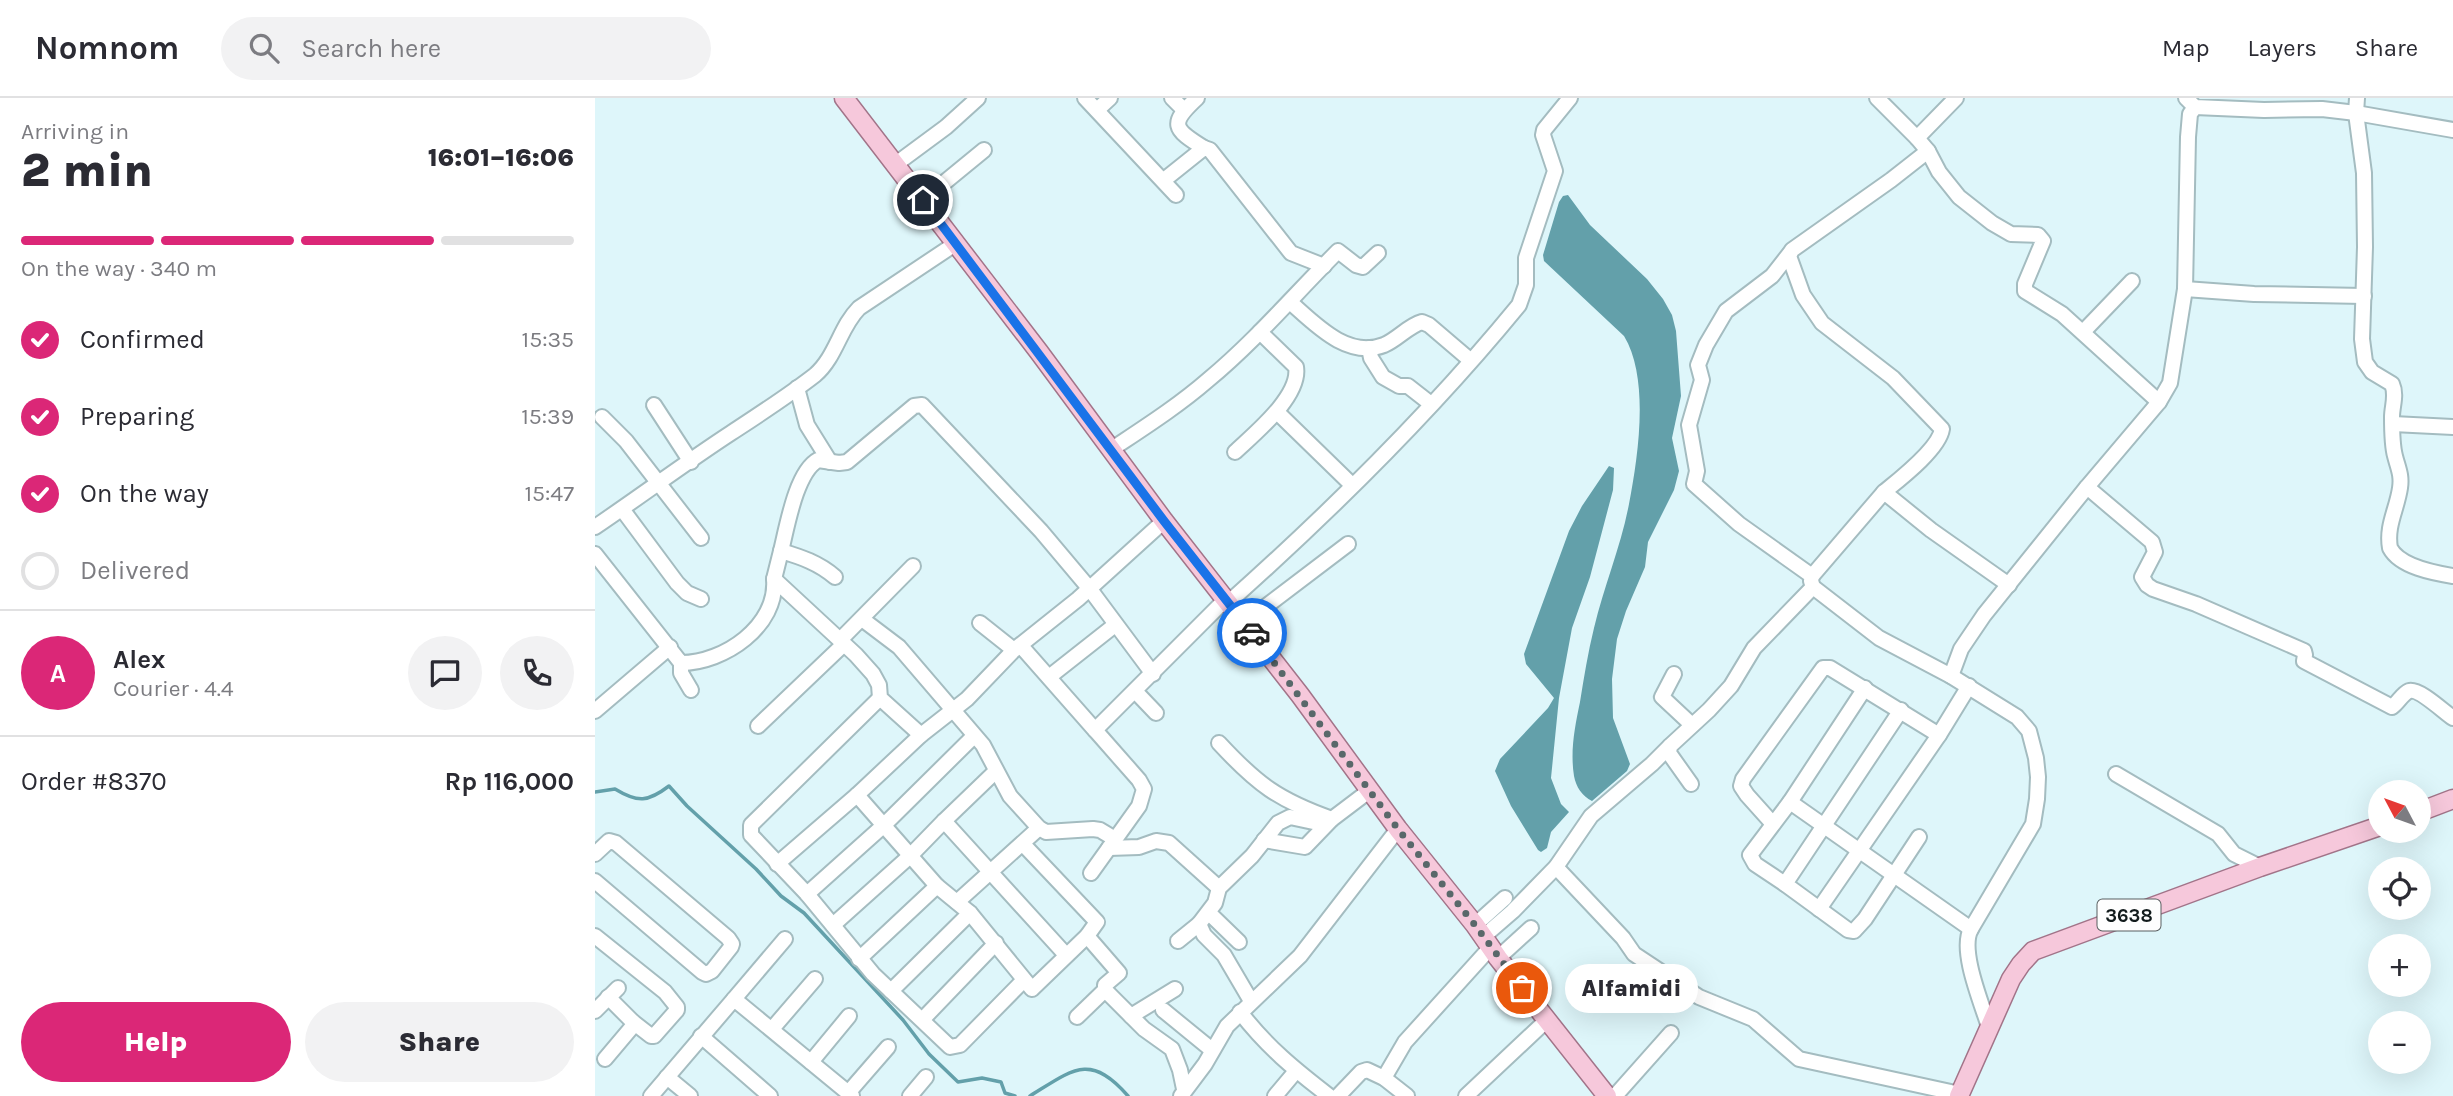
<!DOCTYPE html>
<meta charset="utf-8">
<style>
:root{--surface:#fff;--page:#f2f2f3;--text:#2b2b33;--muted:#7c7c81;--line:#e1e1e2;--accent:#db2777}
body{margin:0;font-family:Karla,sans-serif;background:var(--page);color:var(--text);height:100vh;display:flex;flex-direction:column;font-size:26px;white-space:nowrap}
*{box-sizing:border-box;margin:0}
p{font-size:23px;color:var(--muted)}
.icon{flex:none;width:38px;height:38px;fill:none;stroke:currentColor;stroke-width:2;stroke-linecap:round;stroke-linejoin:round}
.map{position:relative;flex:1;overflow:hidden}
.sheet{display:flex;flex-direction:column;background:var(--surface);width:595px}
.sheet>*{flex:none}
.needle{width:46px;rotate:311deg}
.tools{position:absolute;left:1773px;top:682px;display:grid;gap:14px}
.tools a{display:grid;place-items:center;width:63px;height:63px;border-radius:50%;background:var(--surface);box-shadow:0 7px 28px #0002;font-size:35px}
.pin{position:absolute;display:grid;place-items:center;width:60px;height:60px;color:#fff;margin:-30px;border:4px solid #fff;border-radius:50%;box-shadow:0 2px 7px #0007}
.courier{position:absolute;display:grid;place-items:center;width:70px;height:70px;margin:-35px;border:5px solid #1a73e8;border-radius:50%;background:#fff;color:#222;box-shadow:0 2px 9px #0007}
.bubble{position:absolute;height:49px;border-radius:24px;background:var(--surface);box-shadow:0 7px 28px #0002;font-size:23px;font-weight:800;line-height:49px;text-align:center}
.head em{font-style:normal;font-weight:800}
.head div{display:flex;flex-direction:column-reverse}
.head{display:flex;align-items:center;justify-content:space-between;height:119px;padding:0 21px}
h1{font-size:46px;font-weight:800;line-height:52px}
.bar{display:grid;grid-template-columns:repeat(4,1fr);gap:10px 7px;align-content:center;height:84px;padding:0 21px}
.bar i{height:9px;border-radius:5px;background:var(--line)}
.bar .current{background:var(--accent)}
.bar p{grid-column:span 4}
.line{display:flex;align-items:center;gap:18px;padding:0 21px;border-top:2px solid var(--line)}
.line div{flex:1}
.round{display:grid;place-items:center;flex:none;width:74px;height:74px;border-radius:37px;background:var(--page)}
ol{padding:0 21px;list-style:none}
li{display:flex;align-items:center;gap:21px;height:77px}
li p{margin-inline-start:auto}
li .icon{padding:7px;border-radius:50%;background:var(--accent);color:#fff;stroke-width:4}
li:last-child{color:var(--muted)}
li i{width:38px;height:38px;border:4px solid var(--line);border-radius:50%}
.cta{display:flex;gap:14px;margin-top:auto;padding:14px 21px}
.cta a{flex:1;height:80px;border-radius:42px;background:var(--accent);color:#fff;font-size:28px;font-weight:800;line-height:80px;text-align:center}
.cta a+a{background:var(--page);color:var(--text)}
header{display:flex;align-items:center;gap:42px;box-sizing:border-box;height:98px;padding:0 35px;background:var(--surface);border-bottom:2px solid var(--line)}
header strong{font-size:33px}
nav{display:flex;gap:38px;margin-inline-start:auto;font-size:24px}
.search{width:490px;height:63px;background:var(--page);display:flex;align-items:center;gap:18px;box-sizing:border-box;padding:0 24px;border-radius:38px;color:var(--muted);font-size:26px}
main{display:flex;flex:1;min-height:0}
.map>svg:first-child{display:block}
.water{fill:#63a0aa}
.lines{fill:none;stroke-linecap:round;stroke-linejoin:round}
.stream{stroke:#63a0aa;stroke-width:3.5}
.minor-casing{stroke:#a4bcc0;stroke-width:18}
.major-casing{stroke:#a27489;stroke-width:21}
.minor{stroke:#fff;stroke-width:14}
.major{stroke:#f6c8db;stroke-width:18}
.done{stroke:#59686a;stroke-width:7;stroke-dasharray:0 12.6}
.route{stroke:#1a73e8;stroke-width:9}
.labels{text-anchor:middle;stroke-width:5;stroke-linejoin:round;paint-order:stroke}
.shield{fill:#fefefe;stroke:#595f60;stroke-width:2}
.shield-label{font-size:19px;font-weight:bold;fill:#121b1c}
</style>
<header>
<strong>Nomnom</strong>
<div class="search"><svg class="icon" aria-label="search" viewBox="0 0 24 24"><circle cx="10" cy="10" r="6"/><path d="M15 15l6 6"/></svg>Search here</div>
<nav><a>Map</a><a>Layers</a><a>Share</a></nav>
</header>
<main>
<section class="sheet">
<div class="head"><div><h1>2 min</h1><p>Arriving in</p></div><em>16:01–16:06</em></div>
<div class="bar"><i class="current"></i><i class="current"></i><i class="current"></i><i></i><p>On the way · 340 m</p></div>
<ol>
<li><svg class="icon" aria-label="check" viewBox="0 0 24 24"><path d="M5 12l5 5 9-10"/></svg>Confirmed<p>15:35</p></li>
<li><svg class="icon" aria-label="check" viewBox="0 0 24 24"><path d="M5 12l5 5 9-10"/></svg>Preparing<p>15:39</p></li>
<li><svg class="icon" aria-label="check" viewBox="0 0 24 24"><path d="M5 12l5 5 9-10"/></svg>On the way<p>15:47</p></li>
<li><i></i>Delivered</li>
</ol>
<div class="line" style="height:126px"><b class="round" style="background:var(--accent);color:#fff">A</b><div><b>Alex</b><p>Courier · 4.4</p></div><a class="round"><svg class="icon" aria-label="chat" viewBox="0 0 24 24"><path d="M4 5h16v11H9l-5 4z"/></svg></a><a class="round"><svg class="icon" aria-label="phone" viewBox="0 0 24 24"><path d="M5 4h4l2 5-3 2q2 4 5 5l2-3 5 2v4C11 20 4 13 5 4z"/></svg></a></div>
<div class="line" style="height:91px"><div>Order #8370</div><b>Rp 116,000</b></div>
<div class="cta"><a>Help</a><a>Share</a></div>
</section>
<div class="map">
<svg width="1858" height="998" viewBox="0 0 1858 998">
<rect width="100%" height="100%" fill="#def6fa"/>
<g class="water">
<path d="M973,97l22,30 57,54 16,20 9,16 4,16 5,65 -9,42 7,33 -5,19 -26,52 -3,25 -19,44 -9,28 -5,40 1,39 17,46 -3,7 -35,30c-10,-5 -16,-14 -18,-25 -4,-25 1,-50 6,-74 4,-25 8,-50 14,-74 10,-42 27,-82 35,-124 9,-47 21,-125 -5,-168l-80,-75 -1,-6 16,-53 4,-6z"/>
<path d="M1014,368l5,2 -1,22 -23,87 -18,51 -13,70 -8,80 10,26 8,8 -18,20 -4,16 -6,4 -3,-2 -27,-44 -16,-35 5,-12 48,-51 6,-10 -28,-34 -2,-10 45,-123 13,-25z"/>
</g>
<g class="lines">
<g class="stream">
<path d="M0,694l20,-3c23,14 33,13 54,-3l18,20 69,63 25,27 23,17 99,107 26,34 29,28 24,-4 19,4 4,11 10,3"/>
<path d="M435,998c42,-26 60,-44 98,0"/>
</g>
<defs>
<g id="minor">
<path d="M490,0l91,97"/>
<path d="M577,0l12,12"/>
<path d="M602,0c-28,26 -24,31 7,50"/>
<path d="M1282,0l40,40 11,13 11,21 20,25 33,26 19,11 27,1 5,6 -18,43v7l37,23 97,88"/>
<path d="M1591,0l9,9 69,3 58,-1 34,4 97,17"/>
<path d="M1762,0l-1,15 8,60 1,74 -3,92 3,23 7,10 20,12c5,11 0,22 0,33 0,12 0,28 3,39 3,12 7,19 5,32 -3,21 -14,38 -10,60 10,19 44,25 63,28"/>
<path d="M502,12l13,-12"/>
<path d="M1322,40l39,-40"/>
<path d="M1333,53l-37,29 -99,70 -3,6 14,39 19,28 71,55 49,51c-3,20 -42,50 -58,63l47,38 78,55"/>
<path d="M301,66l50,-37 32,-29"/>
<path d="M569,82l40,-32 6,2 81,103 33,13"/>
<path d="M328,102l61,-50"/>
<path d="M1195,155l-18,23 -46,35 -20,34 -8,20 4,15 -13,45 8,46 -3,13 45,40 73,52"/>
<path d="M1590,191l69,5 110,2"/>
<path d="M695,204c25,22 57,57 94,43 14,-6 24,-19 38,-23l7,3 41,35"/>
<path d="M1488,234l49,-51"/>
<path d="M774,250l2,10 12,19 16,9h9l23,18"/>
<path d="M202,290l10,37 23,37"/>
<path d="M59,307l37,57"/>
<path d="M682,314l75,73"/>
<path d="M7,319l24,24 75,97"/>
<path d="M1798,326l60,3"/>
<path d="M517,351c33,-22 66,-43 96,-69 47,-39 87,-86 130,-129l18,14 7,2 15,-14"/>
<path d="M640,354c19,-18 66,-56 61,-85l-36,-35"/>
<path d="M1492,389l65,55 3,10 -13,25 5,8 6,4 43,15 108,47 1,4 -1,6 88,46c6,-4 10,-13 17,-16 10,-3 35,21 44,27"/>
<path d="M1289,394l-72,84 -1,5 2,6 66,51 72,38 66,41 12,14 7,27 2,19 -1,22 -4,25 -62,105c-12,21 11,75 18,98"/>
<path d="M27,411l55,74 10,10 14,6"/>
<path d="M0,429c46,-31 90,-64 136,-94 29,-19 57,-37 84,-58 21,-18 25,-48 44,-67l96,-64"/>
<path d="M186,453c6,-24 15,-79 37,-91l21,3 8,-1 67,-56 8,-1 119,126 48,57 64,86"/>
<path d="M0,456l86,109c43,0 97,-37 93,-84l82,76 17,19 6,11 1,13 41,37"/>
<path d="M179,481l7,-28c20,6 38,12 54,26"/>
<path d="M633,505c102,-91 205,-193 291,-298l7,-20v-27l29,-87 -12,-36 1,-5 26,-32"/>
<path d="M267,521l37,28 84,98 27,51 29,32 7,4 47,-3 7,1 15,9"/>
<path d="M385,525l34,27"/>
<path d="M649,525l104,-79"/>
<path d="M245,542l73,-74"/>
<path d="M426,548l74,84 131,-131"/>
<path d="M86,565v10l10,17"/>
<path d="M1079,576l-12,23 30,28"/>
<path d="M1356,578l10,-27 23,-34 103,-128 72,-85 11,-19 15,-94 3,-152 2,-23 5,-7"/>
<path d="M454,579l66,-52"/>
<path d="M540,593l21,22"/>
<path d="M285,600l-129,127v10l56,59 66,80 77,73 10,-2 63,-64"/>
<path d="M1306,612l-116,174 63,46 6,1 11,-12 54,-82"/>
<path d="M0,613l75,-64"/>
<path d="M163,628l86,-82"/>
<path d="M624,645c38,41 59,57 113,76l37,-28"/>
<path d="M1521,676l102,60 16,20 26,13"/>
<path d="M1096,686l-22,-31 1,-7 39,-36 22,-24 23,-38 59,-61"/>
<path d="M262,697l80,91 33,27 62,76 55,-53 10,-14 -74,-78"/>
<path d="M1195,704l181,127"/>
<path d="M349,723l122,134"/>
<path d="M1178,726l-26,-29 -6,-9 2,-7 80,-111h7l109,67"/>
<path d="M669,742l41,7 26,-27"/>
<path d="M514,750l30,-1 17,-6 13,2 50,45"/>
<path d="M0,756l14,-13 7,2 112,95 4,6 -1,3 -19,24 -6,3 -4,-2 -107,-91"/>
<path d="M182,766l80,-69 64,-60 46,-36 47,-49 64,-51 86,-78"/>
<path d="M961,769l67,71 11,16 65,43 54,22 46,40 161,35"/>
<path d="M496,775l48,-67 5,-17 -5,-9 -44,-50"/>
<path d="M1190,786l-30,-20 -5,-9 40,-53 75,-114"/>
<path d="M212,796l76,-68 91,-90"/>
<path d="M362,804l82,-74"/>
<path d="M1224,811l120,-174 30,-49"/>
<path d="M614,815l30,29"/>
<path d="M604,826l16,-21 4,-15 33,-32 26,-33 12,-6 28,6"/>
<path d="M238,827l77,-69 34,-35 52,-50"/>
<path d="M880,827l30,-27"/>
<path d="M0,838l70,56 12,15v3l-23,26h-3l-18,-14"/>
<path d="M492,838l32,37 -14,12v5l39,39 28,20 8,21 4,19"/>
<path d="M888,839l30,-26 43,-44 35,-51 61,-52 18,-18"/>
<path d="M583,843l21,-17 5,11 20,20 27,46"/>
<path d="M903,860l33,-30"/>
<path d="M264,861l78,-73"/>
<path d="M296,893l79,-78"/>
<path d="M139,901l51,-60"/>
<path d="M568,912l49,40"/>
<path d="M0,913l23,-23"/>
<path d="M645,914c27,35 54,57 89,84"/>
<path d="M536,918l44,-27"/>
<path d="M482,919l28,-27"/>
<path d="M328,921l73,-76"/>
<path d="M177,931l43,-50"/>
<path d="M106,938l69,60"/>
<path d="M10,961l27,-32 1,-5 -25,-25"/>
<path d="M216,964l38,-46"/>
<path d="M72,979l23,19"/>
<path d="M789,980l21,-36 85,-94"/>
<path d="M253,995l40,-46"/>
<path d="M56,998l83,-97 118,97"/>
<path d="M315,998l16,-19"/>
<path d="M586,998l24,-32 22,-38 73,-70 98,-127"/>
<path d="M680,998l21,-25"/>
<path d="M743,998l23,-24 6,-2 17,8 23,18"/>
<path d="M871,998l81,-76"/>
<path d="M1020,998l56,-63"/>
</g>
<g id="major">
<path d="M249,0l195,254 125,169 136,174 98,134 77,96 23,33 109,138"/>
<path d="M1824,714l34,-13"/>
<path d="M1364,998l52,-117 10,-15 12,-13 227,-84 120,-41"/>
</g>
</defs>
<use href="#minor" class="minor-casing"/>
<use href="#major" class="major-casing"/>
<use href="#minor" class="minor"/>
<use href="#major" class="major"/>
</g>
<g class="lines">
<path class="done" d="M657,535l146,196 77,96 47,63"/>
<path class="route" d="M328,102l241,321 88,112"/>
</g>
<g class="labels">
<rect class="shield" x="1502.5" y="801.5" width="63" height="31" rx="5"/>
<g class="shield-label">
<text x="1534" y="824">3638</text>
</g>
</g>
</svg>
<div class="tools">
<a><svg class="needle" viewBox="-14 -14 28 28"><path d="M0-13l5 13h-10z" fill="#e53935"/><path d="M0 13l5-13h-10z" fill="#7c7c81"/></svg></a>
<a><svg class="icon" aria-label="locate" viewBox="0 0 24 24"><circle cx="12" cy="12" r="6"/><path d="M12 2v4M12 18v4M2 12h4M18 12h4"/></svg></a>
<a>+</a>
<a>−</a>
</div>
<div class="pin" style="left:927px;top:890px;background:#ea580c"><svg class="icon" aria-label="bag" viewBox="0 0 24 24"><path d="M5 8h14l-1 12H6zM9 8a3 3 0 0 1 6 0"/></svg></div>
<div class="pin" style="left:328px;top:102px;background:#1f2937"><svg class="icon" aria-label="home" viewBox="0 0 24 24"><path d="M3 11l9-7 9 7M6 9v11h12V9"/></svg></div>
<div class="courier" style="left:657px;top:535px"><svg class="icon" aria-label="car" viewBox="0 0 24 24"><path d="M5 17H2v-5l4-1 3-4h7l3 4 3 1v5h-3M9 17h6M6 11h13"/><circle cx="7" cy="17" r="2"/><circle cx="17" cy="17" r="2"/></svg></div>
<div class="bubble" style="left:970px;top:866px;width:133px">Alfamidi</div>
</div>
</main>
